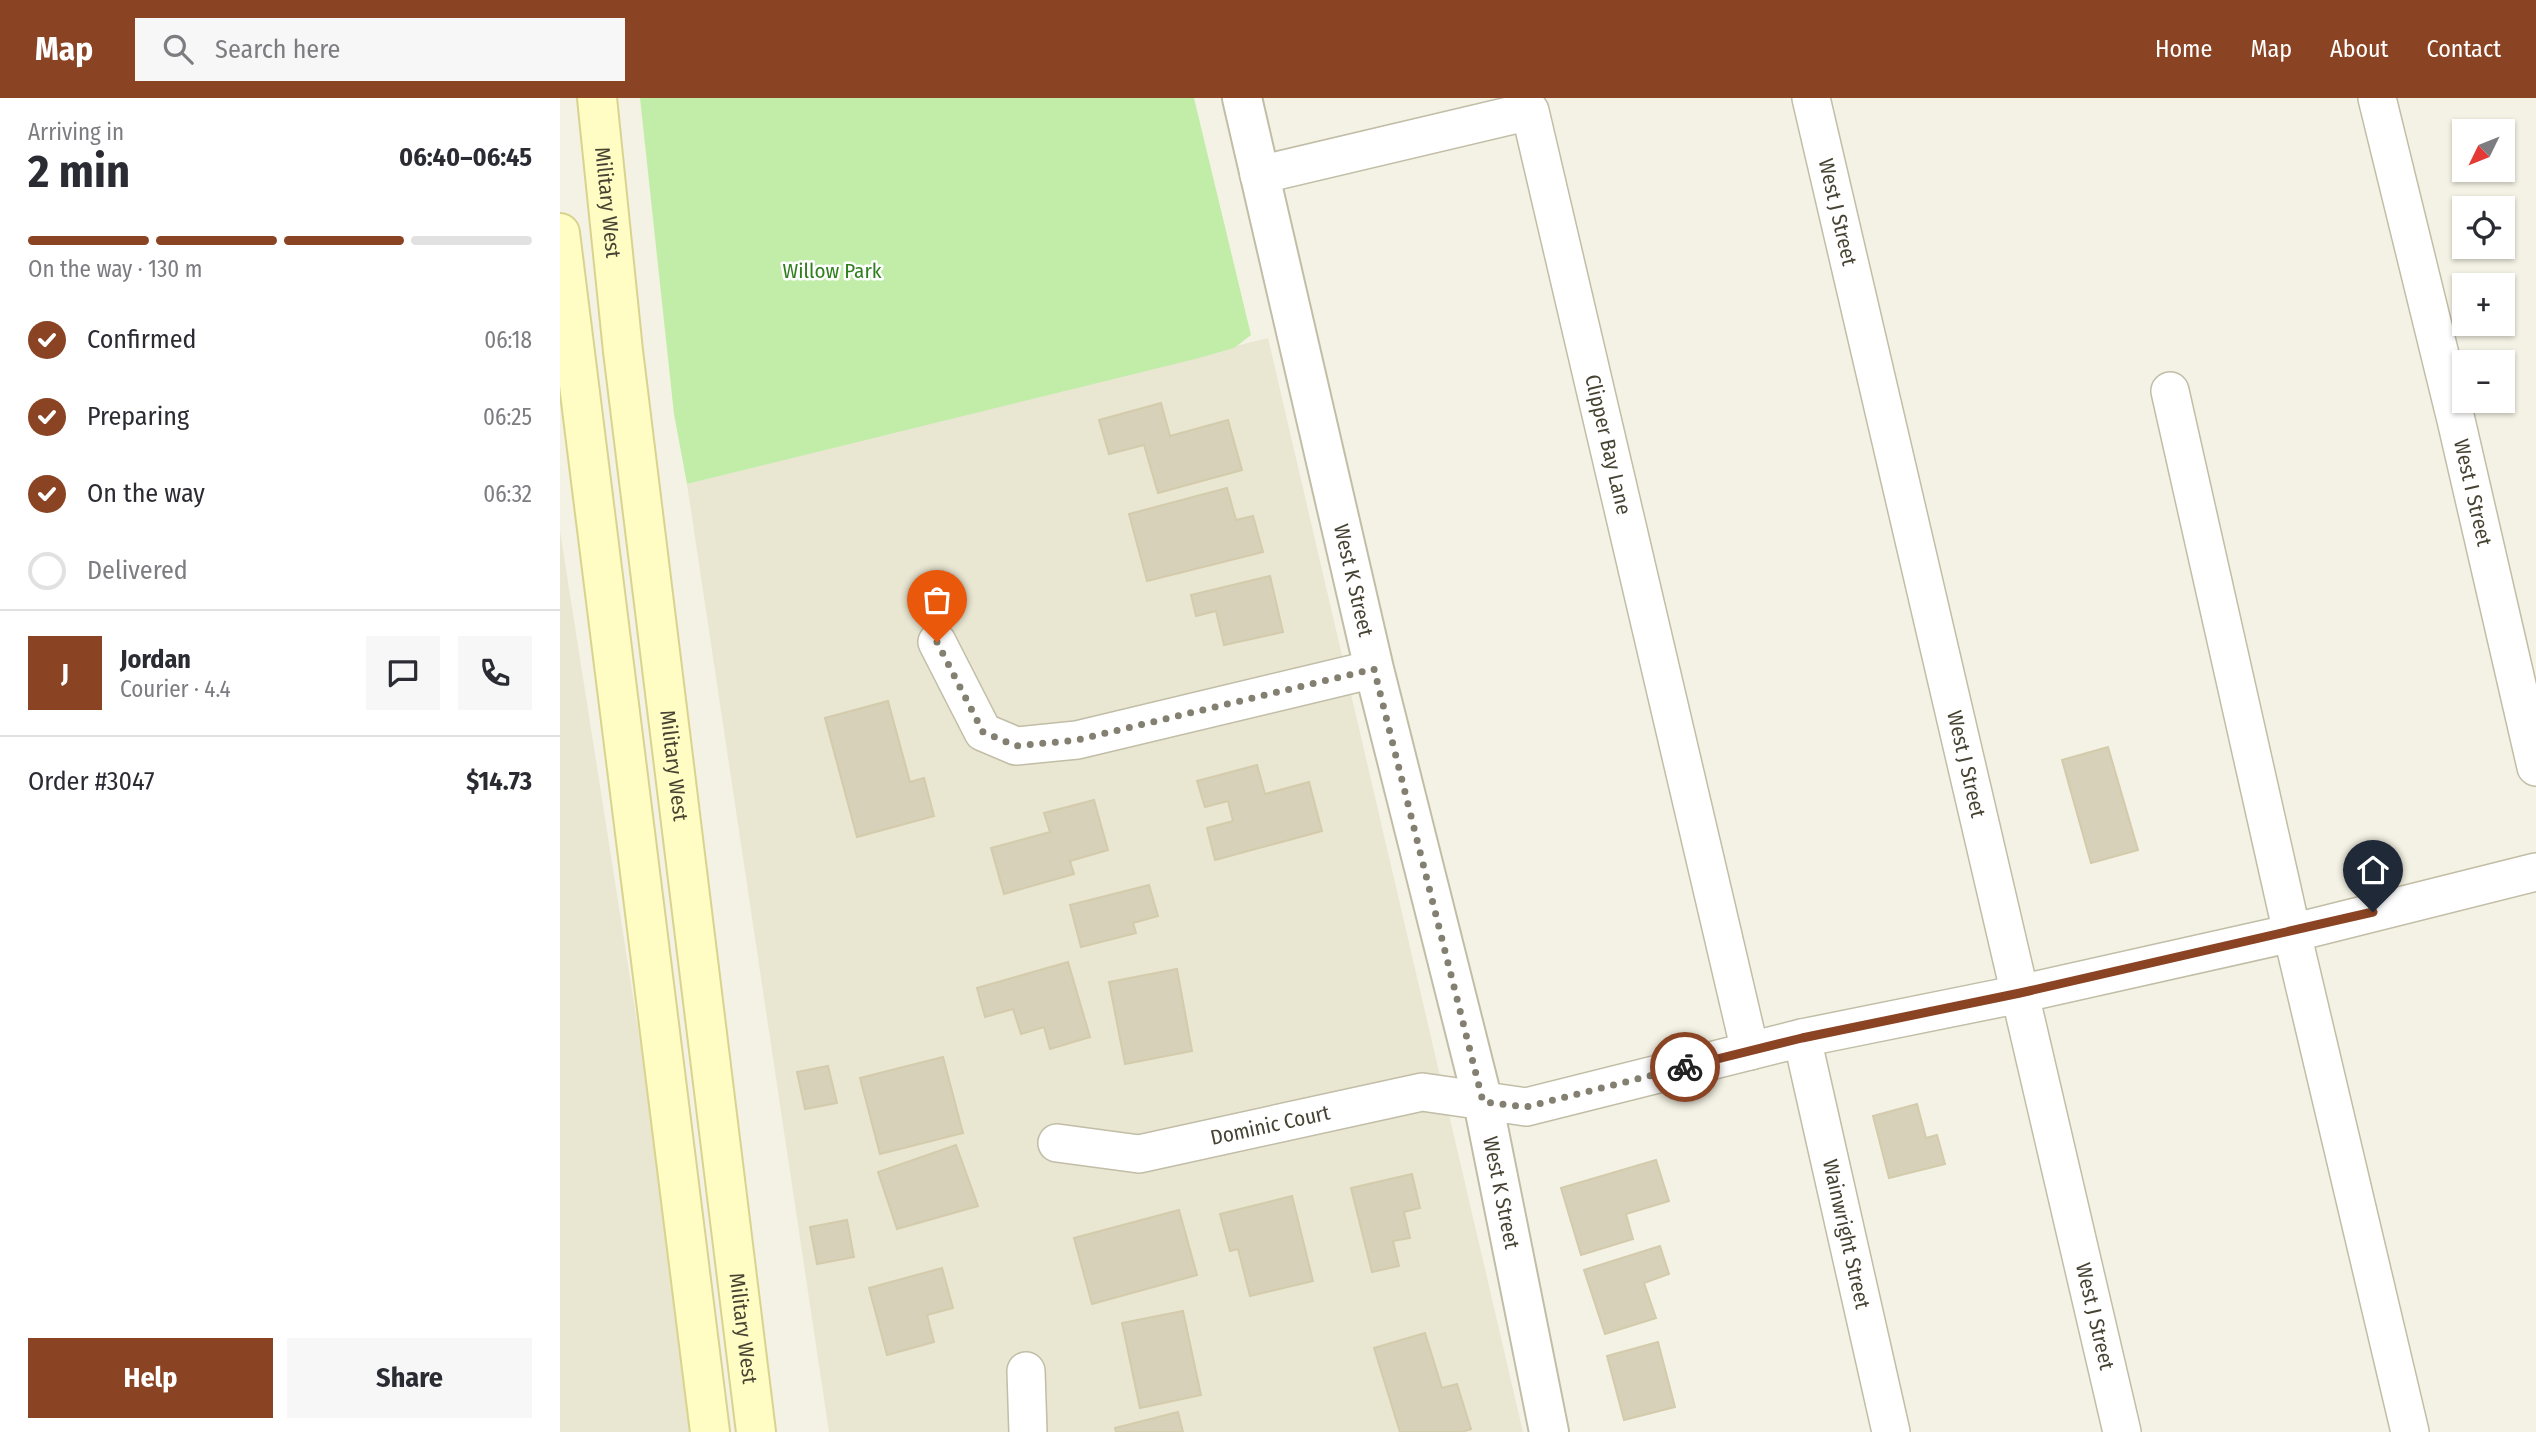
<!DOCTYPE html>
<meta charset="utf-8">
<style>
:root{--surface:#fff;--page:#f7f7f7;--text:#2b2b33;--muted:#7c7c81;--line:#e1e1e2;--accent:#8a4424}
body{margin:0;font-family:"Fira Sans Condensed",sans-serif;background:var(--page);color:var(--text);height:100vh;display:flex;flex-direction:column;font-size:26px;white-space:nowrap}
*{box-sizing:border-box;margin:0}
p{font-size:23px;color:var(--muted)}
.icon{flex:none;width:38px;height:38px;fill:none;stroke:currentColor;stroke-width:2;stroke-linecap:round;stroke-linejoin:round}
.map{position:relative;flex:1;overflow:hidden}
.drawer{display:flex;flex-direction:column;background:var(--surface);width:560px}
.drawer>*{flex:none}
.needle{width:46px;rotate:227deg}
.tools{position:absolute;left:1892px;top:21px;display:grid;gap:14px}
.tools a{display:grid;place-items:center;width:63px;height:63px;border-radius:0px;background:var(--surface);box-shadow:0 2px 5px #0004;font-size:35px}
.pin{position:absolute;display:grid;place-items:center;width:60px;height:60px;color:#fff;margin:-72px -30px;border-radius:50% 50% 50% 0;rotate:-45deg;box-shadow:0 0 7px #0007}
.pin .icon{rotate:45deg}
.courier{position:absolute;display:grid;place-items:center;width:70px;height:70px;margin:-35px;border:5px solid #8a4424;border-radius:50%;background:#fff;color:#222;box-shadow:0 2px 9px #0007}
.summary em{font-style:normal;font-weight:700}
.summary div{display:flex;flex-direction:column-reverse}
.summary{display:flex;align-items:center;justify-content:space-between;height:119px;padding:0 28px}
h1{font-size:46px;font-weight:700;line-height:52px}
.bar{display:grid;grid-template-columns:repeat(4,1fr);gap:10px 7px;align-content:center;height:84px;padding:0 28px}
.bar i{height:9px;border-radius:5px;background:var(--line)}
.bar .active{background:var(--accent)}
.bar p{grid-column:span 4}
.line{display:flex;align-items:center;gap:18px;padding:0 28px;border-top:2px solid var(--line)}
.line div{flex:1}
.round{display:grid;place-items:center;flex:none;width:74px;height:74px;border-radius:0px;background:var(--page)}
ol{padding:0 28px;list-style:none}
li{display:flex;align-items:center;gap:21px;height:77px}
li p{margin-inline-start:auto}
li .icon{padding:7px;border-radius:50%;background:var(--accent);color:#fff;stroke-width:4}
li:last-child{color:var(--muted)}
li i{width:38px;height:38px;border:4px solid var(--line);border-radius:50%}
.action{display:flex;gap:14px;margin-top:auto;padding:14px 28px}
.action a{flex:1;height:80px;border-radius:0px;background:var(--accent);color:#fff;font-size:28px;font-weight:700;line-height:80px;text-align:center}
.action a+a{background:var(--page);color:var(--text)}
header{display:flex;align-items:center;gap:42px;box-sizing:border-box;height:98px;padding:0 35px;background:var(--accent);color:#fff}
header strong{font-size:33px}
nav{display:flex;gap:38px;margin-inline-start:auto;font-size:24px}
.search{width:490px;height:63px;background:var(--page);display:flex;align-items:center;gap:18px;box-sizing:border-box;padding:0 24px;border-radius:0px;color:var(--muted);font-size:26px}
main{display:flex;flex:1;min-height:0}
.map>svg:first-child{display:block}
.residential{fill:#e9e6d2}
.green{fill:#c1eda8}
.building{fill:#d7d1b9;stroke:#d3cbab;stroke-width:2}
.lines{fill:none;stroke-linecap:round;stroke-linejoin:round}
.minor-casing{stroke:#c1bda6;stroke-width:40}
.tertiary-casing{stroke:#c1bda6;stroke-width:42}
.secondary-casing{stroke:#d9d38f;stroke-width:42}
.minor{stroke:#fff;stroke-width:37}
.tertiary{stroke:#fff;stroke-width:38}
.secondary{stroke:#fffcc4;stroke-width:38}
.done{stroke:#848071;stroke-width:7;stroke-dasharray:0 12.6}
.route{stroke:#8a4424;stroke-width:9}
.labels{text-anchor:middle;stroke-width:5;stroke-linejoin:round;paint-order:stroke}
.street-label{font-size:21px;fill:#474333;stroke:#fff}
.park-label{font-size:21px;fill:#327f20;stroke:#fff}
</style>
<header>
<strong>Map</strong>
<div class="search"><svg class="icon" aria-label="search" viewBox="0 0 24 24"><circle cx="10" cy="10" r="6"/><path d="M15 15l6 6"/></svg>Search here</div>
<nav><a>Home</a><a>Map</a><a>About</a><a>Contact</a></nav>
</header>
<main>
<section class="drawer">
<div class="summary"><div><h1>2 min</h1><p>Arriving in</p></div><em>06:40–06:45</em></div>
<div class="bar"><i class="active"></i><i class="active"></i><i class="active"></i><i></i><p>On the way · 130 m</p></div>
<ol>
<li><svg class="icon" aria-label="check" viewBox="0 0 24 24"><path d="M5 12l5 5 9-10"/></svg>Confirmed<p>06:18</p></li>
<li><svg class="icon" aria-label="check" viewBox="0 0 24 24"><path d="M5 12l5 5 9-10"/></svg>Preparing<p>06:25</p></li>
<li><svg class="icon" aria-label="check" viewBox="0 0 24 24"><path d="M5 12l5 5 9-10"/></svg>On the way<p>06:32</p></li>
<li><i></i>Delivered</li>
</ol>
<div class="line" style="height:126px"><b class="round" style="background:var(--accent);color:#fff">J</b><div><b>Jordan</b><p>Courier · 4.4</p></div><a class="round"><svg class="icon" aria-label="chat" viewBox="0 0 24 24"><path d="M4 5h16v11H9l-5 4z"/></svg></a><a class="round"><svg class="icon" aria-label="phone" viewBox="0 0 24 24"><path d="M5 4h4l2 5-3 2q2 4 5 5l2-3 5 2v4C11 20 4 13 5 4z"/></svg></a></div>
<div class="line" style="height:91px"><div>Order #3047</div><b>$14.73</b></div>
<div class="action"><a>Help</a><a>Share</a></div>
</section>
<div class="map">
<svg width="1976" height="1334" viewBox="0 0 1976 1334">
<rect width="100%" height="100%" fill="#f4f2e4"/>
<g class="residential">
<path d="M708,240l255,1094h-694l-142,-948z"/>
<path d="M0,433l124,791 12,110h-136z"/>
</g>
<path class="green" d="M80,0h554l57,237 -17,13 -39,11 -508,125 -13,-70z"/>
<g class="building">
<path d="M601,305l9,33 58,-16 14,50 -84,23 -14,-48 -35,9 -10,-34z"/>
<path d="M667,390l9,32 17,-4 10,36 -116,29 -18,-67z"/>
<path d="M710,478l13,56 -59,13 -8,-34 -20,5 -5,-21z"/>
<path d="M328,603l22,81 14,-4 10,38 -77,21 -32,-119z"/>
<path d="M1548,649l30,103 -47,13 -29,-103z"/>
<path d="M697,667l8,29 44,-12 13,49 -107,29 -8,-32 26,-7 -5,-20 -23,6 -8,-26z"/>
<path d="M534,702l14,50 -38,11 4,13 -70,20 -13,-46 59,-16 -6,-19z"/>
<path d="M589,787l9,31 -25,7 3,10 -55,14 -11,-42z"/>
<path d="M508,864l22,75 -40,12 -6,-22 -23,7 -8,-25 -28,8 -8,-29z"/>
<path d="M617,871l15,82 -67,13 -16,-82z"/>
<path d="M383,959l20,76 -83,21 -20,-76z"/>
<path d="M268,968l9,37 -32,6 -8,-37z"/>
<path d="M1357,1006l9,34 11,-3 8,29 -56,14 -16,-62z"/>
<path d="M396,1047l22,61 -81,23 -19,-57z"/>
<path d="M1096,1062l13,41 -43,13 7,25 -52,16 -20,-67z"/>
<path d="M852,1076l8,34 -16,4 6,26 -17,3 6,25 -27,6 -21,-84z"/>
<path d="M732,1098l21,85 -63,15 -12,-47 -8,2 -10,-37z"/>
<path d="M619,1112l18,65 -105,29 -18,-66z"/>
<path d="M287,1122l7,37 -37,7 -7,-37z"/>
<path d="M1100,1148l9,28 -25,9 12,35 -51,16 -21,-64z"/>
<path d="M382,1170l11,40 -26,7 7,27 -47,13 -18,-67z"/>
<path d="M623,1213l18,84 -61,13 -18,-85z"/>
<path d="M865,1235l17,55 15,-4 14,45 -9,3h-62l-26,-84z"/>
<path d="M1098,1244l17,65 -51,13 -17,-64z"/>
<path d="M618,1314l5,20h-67l-1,-4z"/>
</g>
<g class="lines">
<defs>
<g id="minor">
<path id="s1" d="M1251,0l311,1334"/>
<path id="s2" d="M1817,0l79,322 80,347"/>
<path id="s3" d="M699,77l271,-64 220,940"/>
<path d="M1610,293l122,542 118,499"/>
<path d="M377,544l46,90 33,14 61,-6 297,-71"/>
<path id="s4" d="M1242,940l89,394"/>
<path id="s5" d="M497,1045l82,11 283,-62 104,15 276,-69 218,-44 272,-61 244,-61"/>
<path d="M466,1273l2,61"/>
</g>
<g id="tertiary">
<path id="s6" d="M682,0l132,571 109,433 66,330"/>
</g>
<g id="secondary">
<path id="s7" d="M37,0l26,253 133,1081"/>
<path d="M0,135l150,1199"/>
</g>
</defs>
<use href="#minor" class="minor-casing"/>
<use href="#tertiary" class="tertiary-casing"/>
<use href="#secondary" class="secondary-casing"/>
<use href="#minor" class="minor"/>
<use href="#tertiary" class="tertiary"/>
<use href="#secondary" class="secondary"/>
</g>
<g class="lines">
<path class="done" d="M377,544l46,90 33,14 61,-6 297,-71 109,433 43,5 159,-40"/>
<path class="route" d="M1125,969l117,-29 218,-45 353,-81"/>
</g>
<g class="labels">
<g class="street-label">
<text dy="7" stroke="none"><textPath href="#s7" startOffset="105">Military West</textPath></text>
<text dy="7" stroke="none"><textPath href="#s1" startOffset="117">West J Street</textPath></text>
<text dy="7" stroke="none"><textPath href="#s3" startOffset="621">Clipper Bay Lane</textPath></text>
<text dy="7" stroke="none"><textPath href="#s2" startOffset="406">West I Street</textPath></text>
<text dy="7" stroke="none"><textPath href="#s6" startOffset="495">West K Street</textPath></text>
<text dy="7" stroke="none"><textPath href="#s7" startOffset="672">Military West</textPath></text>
<text dy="7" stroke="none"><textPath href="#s1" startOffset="684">West J Street</textPath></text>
<text dy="7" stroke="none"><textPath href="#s5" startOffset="217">Dominic Court</textPath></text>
<text dy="7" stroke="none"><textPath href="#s6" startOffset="1125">West K Street</textPath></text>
<text dy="7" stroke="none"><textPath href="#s4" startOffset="201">Wainwright Street</textPath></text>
<text dy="7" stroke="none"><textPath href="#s1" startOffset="1251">West J Street</textPath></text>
<text dy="7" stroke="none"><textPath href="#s7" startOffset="1239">Military West</textPath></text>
</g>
<g class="park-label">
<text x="272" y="180">Willow Park</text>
</g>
</g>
</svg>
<div class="tools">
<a><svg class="needle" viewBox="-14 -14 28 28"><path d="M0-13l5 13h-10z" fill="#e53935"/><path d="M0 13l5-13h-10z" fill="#7c7c81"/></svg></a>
<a><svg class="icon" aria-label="locate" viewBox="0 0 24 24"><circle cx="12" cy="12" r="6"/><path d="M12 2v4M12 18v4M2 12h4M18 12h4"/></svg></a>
<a>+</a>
<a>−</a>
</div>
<div class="pin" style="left:377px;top:544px;background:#ea580c"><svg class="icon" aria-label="bag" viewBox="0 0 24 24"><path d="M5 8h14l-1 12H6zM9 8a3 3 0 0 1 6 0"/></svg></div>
<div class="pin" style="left:1813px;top:814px;background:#1f2937"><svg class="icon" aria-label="home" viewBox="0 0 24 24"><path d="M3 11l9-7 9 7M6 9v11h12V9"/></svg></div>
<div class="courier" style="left:1125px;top:969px"><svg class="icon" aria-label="bike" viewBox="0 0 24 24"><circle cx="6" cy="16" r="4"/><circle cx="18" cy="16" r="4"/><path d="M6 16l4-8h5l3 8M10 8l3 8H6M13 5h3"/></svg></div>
</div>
</main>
